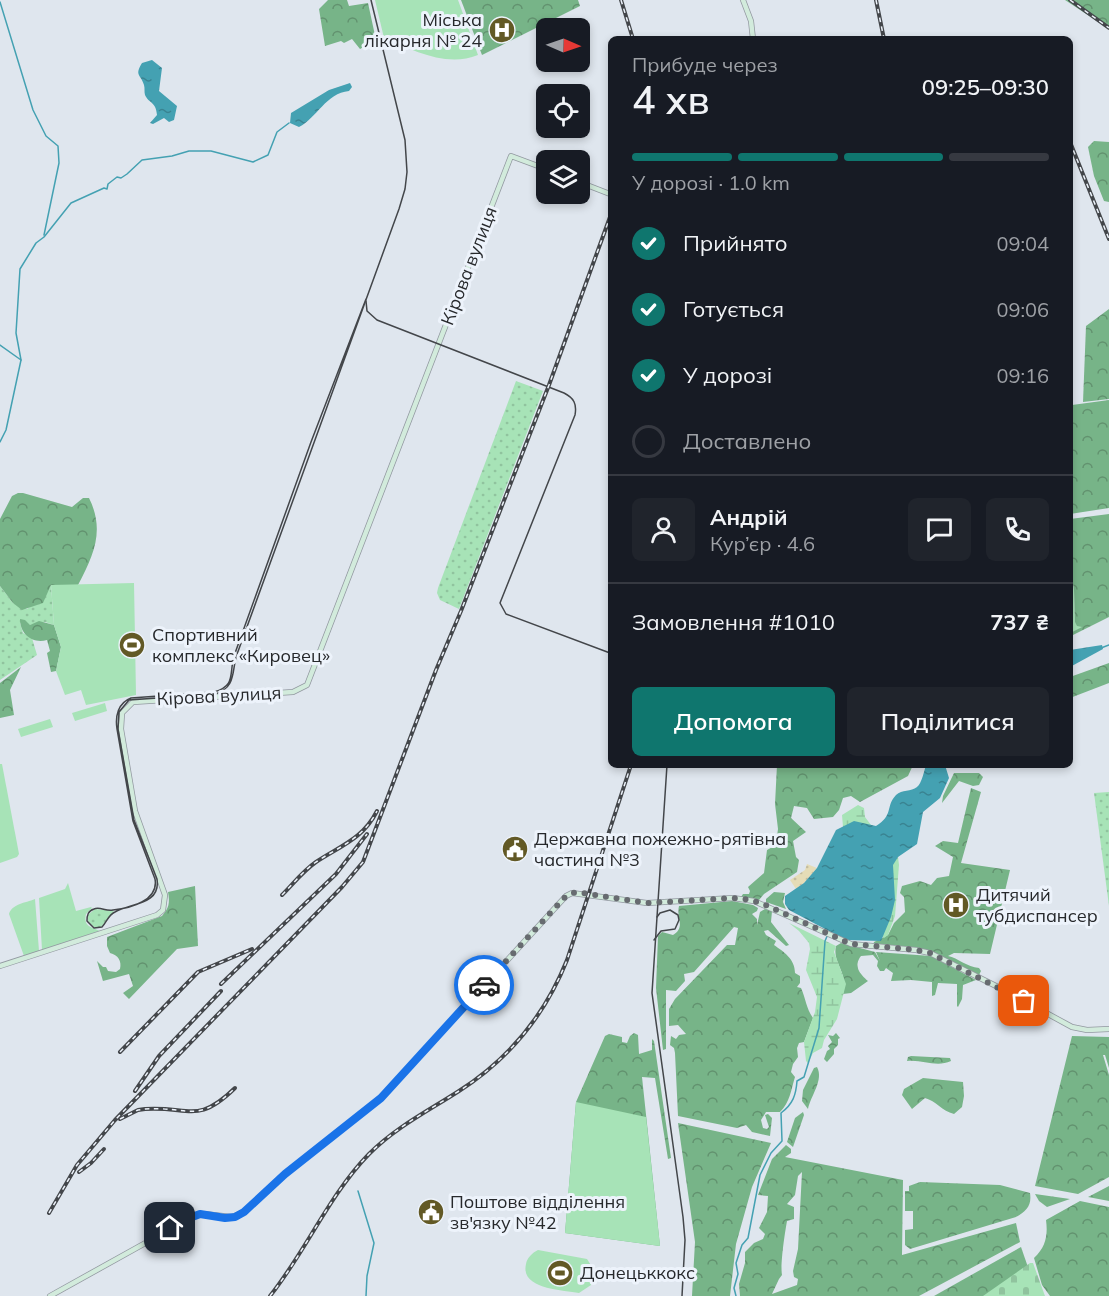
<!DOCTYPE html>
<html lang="uk">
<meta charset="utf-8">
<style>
:root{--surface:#171b24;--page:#20242c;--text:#f1f3f6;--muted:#9ea1a6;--line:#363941;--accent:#0f766e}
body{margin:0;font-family:Mulish,sans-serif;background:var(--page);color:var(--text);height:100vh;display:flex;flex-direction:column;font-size:22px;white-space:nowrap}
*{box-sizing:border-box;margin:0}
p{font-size:20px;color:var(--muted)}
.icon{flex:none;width:33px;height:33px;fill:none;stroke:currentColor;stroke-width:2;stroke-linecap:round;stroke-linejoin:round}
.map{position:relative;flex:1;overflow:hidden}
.details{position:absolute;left:608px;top:36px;width:465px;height:732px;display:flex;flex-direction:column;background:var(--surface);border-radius:9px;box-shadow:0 3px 9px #0003}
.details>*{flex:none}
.needle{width:39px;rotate:92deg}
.buttons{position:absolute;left:536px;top:18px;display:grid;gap:12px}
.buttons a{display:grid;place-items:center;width:54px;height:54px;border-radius:9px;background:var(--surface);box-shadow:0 3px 9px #0003;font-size:30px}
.pin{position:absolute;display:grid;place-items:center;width:51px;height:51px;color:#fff;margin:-26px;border-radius:12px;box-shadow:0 3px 9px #0006}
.courier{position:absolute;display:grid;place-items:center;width:60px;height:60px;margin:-30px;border:4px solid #1a73e8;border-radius:50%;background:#fff;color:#222;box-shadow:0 2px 8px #0007}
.overview em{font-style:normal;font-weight:600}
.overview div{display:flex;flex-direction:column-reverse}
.overview{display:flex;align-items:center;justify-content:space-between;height:102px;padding:0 24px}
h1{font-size:39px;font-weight:600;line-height:45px}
.bar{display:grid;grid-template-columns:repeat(4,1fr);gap:9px 6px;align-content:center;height:72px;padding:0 24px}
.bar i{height:8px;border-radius:4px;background:var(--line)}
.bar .selected{background:var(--accent)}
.bar p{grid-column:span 4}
.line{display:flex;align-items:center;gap:15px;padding:0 24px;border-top:2px solid var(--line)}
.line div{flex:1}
.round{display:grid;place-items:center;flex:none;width:63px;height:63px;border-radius:9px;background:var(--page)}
ol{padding:0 24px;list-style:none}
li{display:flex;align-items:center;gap:18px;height:66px}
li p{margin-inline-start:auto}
li .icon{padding:6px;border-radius:50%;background:var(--accent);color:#fff;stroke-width:4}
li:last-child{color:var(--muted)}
li i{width:33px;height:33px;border:3px solid var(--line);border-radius:50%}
.cta{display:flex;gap:12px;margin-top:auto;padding:12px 24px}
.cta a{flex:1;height:69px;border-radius:9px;background:var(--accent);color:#fff;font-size:24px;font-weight:600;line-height:69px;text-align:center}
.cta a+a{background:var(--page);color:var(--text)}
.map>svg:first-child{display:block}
.grass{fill:url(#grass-dots)}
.forest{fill:url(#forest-crowns);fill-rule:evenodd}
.wetland{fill:url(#wetland-marsh)}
.sand{fill:url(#sand-dots)}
.cemetery{fill:url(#cemetery-stones)}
.green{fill:#a7e3b7}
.water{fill:url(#water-ripples)}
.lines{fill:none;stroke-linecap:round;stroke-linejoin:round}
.stream{stroke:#44a1b2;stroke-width:1.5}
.secondary-casing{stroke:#9298a0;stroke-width:6}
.secondary{stroke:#d2ebdc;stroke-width:4.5}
.tram{stroke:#43464a;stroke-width:1.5}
.rail-casing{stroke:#43464a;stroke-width:4}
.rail{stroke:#edf3fb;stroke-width:1.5;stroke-dasharray:4.5;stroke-linecap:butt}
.done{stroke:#676b70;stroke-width:6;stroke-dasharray:0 10.8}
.route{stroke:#1a73e8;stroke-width:8}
.labels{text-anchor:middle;stroke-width:6;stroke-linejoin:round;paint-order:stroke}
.poi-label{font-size:18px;fill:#27292c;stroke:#edf3fb;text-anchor:start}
.street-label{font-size:18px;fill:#27292c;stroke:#edf3fb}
</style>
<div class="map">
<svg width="1109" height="1296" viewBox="0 0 1109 1296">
<defs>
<pattern id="grass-dots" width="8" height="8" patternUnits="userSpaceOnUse" patternTransform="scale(1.5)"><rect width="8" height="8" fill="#a7e3b7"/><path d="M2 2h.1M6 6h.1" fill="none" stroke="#90c39e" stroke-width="1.8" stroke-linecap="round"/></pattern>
<pattern id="forest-crowns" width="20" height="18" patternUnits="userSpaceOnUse" patternTransform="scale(1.5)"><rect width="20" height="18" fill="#77b488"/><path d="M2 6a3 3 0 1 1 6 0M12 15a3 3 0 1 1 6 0" fill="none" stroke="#62926f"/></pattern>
<pattern id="wetland-marsh" width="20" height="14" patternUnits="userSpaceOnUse" patternTransform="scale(1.5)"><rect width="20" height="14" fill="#a7e3b7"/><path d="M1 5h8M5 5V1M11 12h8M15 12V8" fill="none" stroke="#90c39e"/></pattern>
<pattern id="sand-dots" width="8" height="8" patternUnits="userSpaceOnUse" patternTransform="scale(1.5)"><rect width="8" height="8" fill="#e5dcb7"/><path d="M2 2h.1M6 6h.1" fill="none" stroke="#c4bd9e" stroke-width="1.8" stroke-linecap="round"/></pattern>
<pattern id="cemetery-stones" width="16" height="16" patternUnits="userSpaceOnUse" patternTransform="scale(1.5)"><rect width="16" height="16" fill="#a7e3b7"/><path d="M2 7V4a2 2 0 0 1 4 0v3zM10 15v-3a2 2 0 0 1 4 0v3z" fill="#90c39e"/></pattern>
<pattern id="water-ripples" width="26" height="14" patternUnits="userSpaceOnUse" patternTransform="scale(1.5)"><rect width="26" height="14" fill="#44a1b2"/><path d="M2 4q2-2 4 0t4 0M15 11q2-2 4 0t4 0" fill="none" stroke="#398391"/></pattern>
</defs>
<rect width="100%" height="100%" fill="#dfe6ee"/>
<g class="grass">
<path d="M516,381l27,10 -84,218 -19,-9 -3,-7 1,-5z"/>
<path d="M1070,566l4,24 1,32 8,5 -13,6z"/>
<path d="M51,585l3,40 -9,-3 -15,3 -10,-2 3,10 9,5 5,17 -37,25v-94l13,17 14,6 18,-13z"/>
<path d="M1109,792v114l-15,-113z"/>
<path d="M95,909l19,2 -13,16h-7l-6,-6v-6z"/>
</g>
<g class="forest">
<path d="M328,0h19l2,6 19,-3 8,37 -16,9 -8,-10 -8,4 -3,-2 -16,5 -6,-37z"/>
<path d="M461,0h117l2,6 -98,49z"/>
<path d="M1065,0h44v29z"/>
<path d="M1094,141l15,1v60l-5,-1 -10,-25 -6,-29z"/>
<path d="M1109,309v90l-26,3 3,-76z"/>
<path d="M1109,400v108l-39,6v-107l2,-2z"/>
<path d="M18,493h5l49,14 11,-9h6c16,32 5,57 -11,87h-27l-8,18 -21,7 -9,-7 -13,-17v-67l12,-23z"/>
<path d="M1109,514v103l-36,18 -3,5v-7l12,-6 -5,-1 -2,-4 -1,-32 -4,-24v-47z"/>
<path d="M20,619l5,1 5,5 9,-4 15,4 7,22 -5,24 -5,1 -4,-19 3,-2 -3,-11c-15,4 -27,-6 -27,-21z"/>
<path d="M1109,663v20l-39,15v-21z"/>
<path d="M21,667l-11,23 4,25 -14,3v-35z"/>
<path d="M777,765h136l-5,11 -48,26 -9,-6 -8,2 -4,12 -6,7 -19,2 -7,-11 -13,-2 -3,12 15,14 -13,9 3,16 3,3 -2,12 -33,22 -5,6 -18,-3 2,-3h6l1,-3 -2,-4 16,-14 3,-23 9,-5 2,-16 -3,-25z"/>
<path d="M954,773h25l4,4 -4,8 -6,1 -14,-5 -17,22 1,-7z"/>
<path d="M971,788l10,4 -20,71 49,7 -20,84 -36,-1 -6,3c10,2 19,11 31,12l2,3 -2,4 -46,-23 -60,-7 1,-3 14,-7 6,-12 11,-11 -1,-15 -4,-4 2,-7 18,-5 11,4 6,-7 12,-2 4,-19 -18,-11 8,-5 15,2z"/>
<path d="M195,886l3,60 -21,3 -48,50 -6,-6 10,-7 -4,-12 -26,7 -6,-20 6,6h3l2,4 8,1 4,-3c2,-8 -2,-14 -10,-16l-3,-7v-9l55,-21c7,-8 8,-13 6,-24z"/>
<path d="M774,892l11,1 -2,9 3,7 -20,-7v-3z"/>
<path d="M732,901l21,4 5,3 -1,3 -5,3 5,5v6l3,-13 5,-3 7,2 -1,11 18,23 -3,1 -18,-16 -4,1 2,4 10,6 -2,4c10,7 21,14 21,28l5,3v7l-3,4 4,1c5,11 5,20 12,30l-9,24 -5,1 -2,5 1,9 -5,7 -2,8 4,5c-4,13 -5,25 -15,35h-14l-5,8 2,8 4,1 2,-2 -4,-12 3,-1 4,4 -2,18 -18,-4 -6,-7 -9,3 -59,-12 -3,-63 -1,-5 -4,-3 1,-9 5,3 3,-4 7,-1 -8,-9 -9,1v-17l6,-10 52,-54h8l3,-17 -4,-1 -40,45 -10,2 1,7 -9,10 -10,-1v59l-3,1 -7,-62 2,-52 4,-4 11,3c13,-8 3,-17 6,-29z"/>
<path d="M841,943l34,9 5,9 -4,-9 55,4 45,24 -13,5 -1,14 -4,8 -1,-1v-22l-19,-1 -3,12 -3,1v-14l-21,-2 -20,1 2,-8 -7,-5 -2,3h-4l-3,-5 1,-5 -5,-6 -12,1c-8,10 -1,18 7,25l-17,12 -8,1c6,-21 -11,-31 -7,-48z"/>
<path d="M634,1033l4,2 1,19 13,-4v-11l2,2 17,117 -3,1 -13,-81 -13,-1 18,169 -95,-13 11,-131 29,-66 4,-2 13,3v5l5,1 3,-7z"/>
<path d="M836,1033l4,5 -2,1v6l-4,4v5l-7,8 -3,-3 3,-8 3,-2 -2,-3 4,-4 -4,-7 5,1z"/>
<path d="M1072,1036l37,1v31l-4,-13h-2l6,20v102l-31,17 -43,-8z"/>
<path d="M911,1056l39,2 1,3c-15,7 -29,-2 -44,0l1,-4z"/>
<path d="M817,1067c7,13 -6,28 -9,42l-6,-8 1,-11 11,-22z"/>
<path d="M923,1078l40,4 1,14 -2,11 -8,7c-12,-3 -18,-13 -29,-16l-13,11 -10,-14 2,-6z"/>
<path d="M803,1112l1,3 -11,32 -6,-5 8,-24z"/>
<path d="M678,1123l93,20 -19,44 -16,57 -6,52h-38l3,-54z"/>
<path d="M786,1145l5,4v4l-6,4 118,23 -1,75 114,-32 4,19 -101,54h-179l-1,-12 6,-21v-11l9,-9 9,-4 2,-5 -6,-6 8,-16 1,-16 -10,-1 14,-36zM802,1172l-4,77 -5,22 1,6 4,2 -1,6 -25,9 7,-15 3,-4c-2,-10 3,-43 5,-54l7,-2v-12l-7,-3 8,-9 3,-19z"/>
<path d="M920,1182l80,3 30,8c2,13 -4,18 -14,24l-106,32 -5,-4v-15l8,-1v-18h-8v-20h4v-5z"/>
<path d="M1109,1186v15l-21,-4z"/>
<path d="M1035,1194l35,5 -23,8 -8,-6z"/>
<path d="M1080,1201l29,6v89h-59l-8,-11 -8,-27c12,-11 14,-23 12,-38z"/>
<path d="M1021,1247l17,49h-104z"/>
</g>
<g class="wetland">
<path d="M858,805l6,3 1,9 6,8 -28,2 -1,-12z"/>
<path d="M898,857l1,8 -4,51 -7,19 -4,3 -2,-2 8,-75z"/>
<path d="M789,923l47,23 -2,6 12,32 -9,35 -13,21 -2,8 -9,5 -5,10 -2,-2 -2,-19 11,-30 2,-15 -11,-27 4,-21 -1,-6 -10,-12z"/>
</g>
<path class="sand" d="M807,864l10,4 -13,15 -8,6 -6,-9 15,-10z"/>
<path class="cemetery" d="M1030,1263h3l12,33h-62z"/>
<g class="green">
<path d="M375,0h83l20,55c-32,13 -65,-5 -94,-17z"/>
<path d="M134,583l2,112 -50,10 -5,-15 -16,5 -9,-24 5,-24 -7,-22 -3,-40z"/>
<path d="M105,703l2,8 -32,10 -3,-8z"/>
<path d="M50,719l3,8 -32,10 -3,-8z"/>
<path d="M0,764h2l17,90 -2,3 -17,6z"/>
<path d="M68,883l8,28 15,-4 1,1 -6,6c-3,13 6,13 14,17l-58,19 -3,-52 26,-9z"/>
<path d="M35,899l4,52 -15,5 -15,-42c3,-10 16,-11 26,-15z"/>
<path d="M576,1102l70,15 14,129 -95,-13z"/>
<path d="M538,1250l49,9 7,11 -3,15 -12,8c-17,-3 -59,-4 -53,-29 1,-6 6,-11 12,-14z"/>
</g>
<g class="water">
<path d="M152,60l10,8 -3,23 18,15 -3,14 -5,2 -5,-4 -11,6 -3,-1 7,-8c-1,-14 -8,-11 -12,-20 -1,-3 0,-7 -1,-10 -3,-11 -10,-9 -2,-22z"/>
<path d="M350,83l2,4 -3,4c-23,2 -32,27 -50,36l-9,-4 1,-10 38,-23z"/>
<path d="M1102,645l1,4 -33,18v-17z"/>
<path d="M926,765h19l4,13 -9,20 -17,14 -6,32 -19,13 -5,8 2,35 -4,17 -10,24 -35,-1 -57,-30 -4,-6v-8l19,-13 13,-15 19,-38 18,-9 22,5c18,-11 9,-19 20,-31 6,-6 15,-3 21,-8 5,-4 7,-16 9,-22z"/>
</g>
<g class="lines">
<g class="stream">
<path d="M0,2l33,108 13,26 12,10 1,17 -15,72"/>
<path d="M0,345l21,15"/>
<path d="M0,442l6,-12 15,-70 -5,-27 4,-64 16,-26 8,-6 27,-34 33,-15 3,1 1,-5 9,-7 4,1 6,-4 15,-14 30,-4 17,-5h22l42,11 15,-7 9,-23 12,-9"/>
<path d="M1101,648l8,-3"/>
<path d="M358,1191l16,52 -7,33 -1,20"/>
<path d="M736,1296l-2,-8 4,-14 -2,-11 6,-18 6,-7 12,-63 11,-22 11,-12 -1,-28c12,-9 15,-18 16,-32l7,-4 15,-49 6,-87 3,-7"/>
</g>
<defs>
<g id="secondary">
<path d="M743,0l8,21 2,18"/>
<path d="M579,182l31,12"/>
<path d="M0,966l157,-51 6,-5 2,-15 -30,-84 -14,-82 1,-16 11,-11 160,-10 14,-7 204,-529 35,13"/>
<path d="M50,1296l144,-80 11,-2 27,3 12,-5 41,-38 96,-76 185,-202 6,-3 75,10 86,-5 21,3 97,43 65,6 14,3 74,37 68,37 15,3 22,-1"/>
</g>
</defs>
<use href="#secondary" class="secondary-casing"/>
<use href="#secondary" class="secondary"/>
<g class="tram">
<path d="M366,299l-55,143 -77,214c-5,18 2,30 -20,36l-83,6c-13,5 -16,18 -14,31l16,92 22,58c4,22 -25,29 -42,31 -7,2 -13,-4 -19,-1 -6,2 -7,6 -7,12l7,7 8,-1c5,-5 6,-12 13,-15 16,-9 46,-7 42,-33l-23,-59 -16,-91 1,-17 10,-12 86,-6c20,-6 17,-20 21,-37l163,-448 6,-20 2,-17 -2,-32 -34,-140"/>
<path d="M366,301l1,10 10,9 187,73c10,5 13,11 11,22l-75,188 6,11 104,39"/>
<path d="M667,765l-15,228 31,224 2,23 -3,56"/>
<path d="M654,940l7,-9 14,-2 4,-9 -1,-5 -8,-5 -10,3 -3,4"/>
</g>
<defs>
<g id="rail">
<path d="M621,0l12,39"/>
<path d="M876,0l8,39"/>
<path d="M1070,0l39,28"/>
<path d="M1070,142l39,97"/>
<path d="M282,895c11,-11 21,-24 34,-33 24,-16 47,-23 61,-51"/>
<path d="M221,984l115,-110 31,-40"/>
<path d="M120,1052l78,-80 54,-23"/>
<path d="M135,1091l24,-35 62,-65"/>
<path d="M120,1119l18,-9 7,-1c45,-3 52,16 90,-21"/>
<path d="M79,1172l12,-9 13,-14"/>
<path d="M49,1213l28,-48 38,-45 227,-233 21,-25 73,-192 25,-59 88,-226 61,-168"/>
<path d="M270,1296c36,-45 59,-101 99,-142 27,-27 59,-43 90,-63 50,-32 86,-76 108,-131l64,-195"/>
</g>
</defs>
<use href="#rail" class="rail-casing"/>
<use href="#rail" class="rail"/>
</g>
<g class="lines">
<path class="done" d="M484,985l82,-89 10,-4 71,11 86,-5 11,1 17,4 90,41 65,6 14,3 94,48"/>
<path class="route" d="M170,1228l17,-9 13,-5 25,4 10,-1 9,-5 41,-38 96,-76 103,-113"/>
</g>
<defs>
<symbol id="hospital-disc" viewBox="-11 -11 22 22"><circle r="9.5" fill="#625925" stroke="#edf3fb"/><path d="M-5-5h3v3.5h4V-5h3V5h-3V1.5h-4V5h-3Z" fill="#fff"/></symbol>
<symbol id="stadium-disc" viewBox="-11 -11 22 22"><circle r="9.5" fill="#625925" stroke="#edf3fb"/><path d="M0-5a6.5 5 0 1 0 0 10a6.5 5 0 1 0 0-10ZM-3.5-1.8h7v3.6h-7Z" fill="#fff"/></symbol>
<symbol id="civic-disc" viewBox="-11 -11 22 22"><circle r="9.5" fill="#625925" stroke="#edf3fb"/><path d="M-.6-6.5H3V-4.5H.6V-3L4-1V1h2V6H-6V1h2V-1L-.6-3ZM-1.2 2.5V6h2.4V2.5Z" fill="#fff"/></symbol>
</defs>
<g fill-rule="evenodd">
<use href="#hospital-disc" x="487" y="15" width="30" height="30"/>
<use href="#stadium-disc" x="117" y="630" width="30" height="30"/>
<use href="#civic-disc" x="500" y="834" width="30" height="30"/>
<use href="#hospital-disc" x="941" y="890" width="30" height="30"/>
<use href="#civic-disc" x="416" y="1197" width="30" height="30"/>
<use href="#stadium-disc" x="545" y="1258" width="30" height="30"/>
</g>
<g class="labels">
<g class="poi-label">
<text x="482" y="26" text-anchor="end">Міська<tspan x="482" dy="21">лікарня № 24</tspan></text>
<text x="152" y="641">Cпортивний<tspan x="152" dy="21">комплекс «Кировец»</tspan></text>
<text x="534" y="845">Державна пожежно-рятівна<tspan x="534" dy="21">частина №3</tspan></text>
<text x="976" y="901">Дитячий<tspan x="976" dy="21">тубдиспансер</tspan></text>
<text x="450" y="1208">Поштове відділення<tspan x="450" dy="21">зв'язку №42</tspan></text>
<text x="580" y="1279">Донецьккокс</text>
</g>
<g class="street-label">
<text transform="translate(469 266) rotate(-69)" y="6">Кірова вулиця</text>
<text transform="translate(219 696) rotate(-3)" y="6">Кірова вулиця</text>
</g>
</g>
</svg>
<div class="buttons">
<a><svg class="needle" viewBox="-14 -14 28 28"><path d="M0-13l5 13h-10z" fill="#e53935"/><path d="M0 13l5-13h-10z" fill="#9ea1a6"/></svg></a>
<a><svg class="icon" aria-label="locate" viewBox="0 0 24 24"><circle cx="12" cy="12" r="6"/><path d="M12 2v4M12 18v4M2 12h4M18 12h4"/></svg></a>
<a><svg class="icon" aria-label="layers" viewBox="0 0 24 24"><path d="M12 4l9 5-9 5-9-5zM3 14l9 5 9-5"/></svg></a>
</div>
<div class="pin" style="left:1024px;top:1001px;background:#ea580c"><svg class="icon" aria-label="bag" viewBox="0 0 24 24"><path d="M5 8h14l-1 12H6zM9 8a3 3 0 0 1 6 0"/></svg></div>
<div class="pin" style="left:170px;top:1228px;background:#1f2937"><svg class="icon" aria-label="home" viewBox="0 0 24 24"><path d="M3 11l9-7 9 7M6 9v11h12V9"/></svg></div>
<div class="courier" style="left:484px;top:985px"><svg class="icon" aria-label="car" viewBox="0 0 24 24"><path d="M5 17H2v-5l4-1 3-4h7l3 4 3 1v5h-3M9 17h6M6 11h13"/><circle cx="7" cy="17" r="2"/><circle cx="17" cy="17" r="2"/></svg></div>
<section class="details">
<div class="overview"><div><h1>4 хв</h1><p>Прибуде через</p></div><em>09:25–09:30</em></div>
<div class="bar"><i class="selected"></i><i class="selected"></i><i class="selected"></i><i></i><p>У дорозі · 1.0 km</p></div>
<ol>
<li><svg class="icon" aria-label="check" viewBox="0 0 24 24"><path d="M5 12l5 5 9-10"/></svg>Прийнято<p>09:04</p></li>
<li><svg class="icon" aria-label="check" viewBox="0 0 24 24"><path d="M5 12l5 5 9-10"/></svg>Готується<p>09:06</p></li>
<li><svg class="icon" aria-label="check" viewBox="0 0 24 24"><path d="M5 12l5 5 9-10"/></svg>У дорозі<p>09:16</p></li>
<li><i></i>Доставлено</li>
</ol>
<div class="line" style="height:108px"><a class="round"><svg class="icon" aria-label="person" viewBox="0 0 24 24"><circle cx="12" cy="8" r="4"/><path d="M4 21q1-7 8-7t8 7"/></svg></a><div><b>Андрій</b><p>Кур’єр · 4.6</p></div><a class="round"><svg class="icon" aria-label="chat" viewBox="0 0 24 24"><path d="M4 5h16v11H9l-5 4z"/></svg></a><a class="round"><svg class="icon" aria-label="phone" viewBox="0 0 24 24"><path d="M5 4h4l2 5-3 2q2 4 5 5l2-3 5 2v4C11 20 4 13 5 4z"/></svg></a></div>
<div class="line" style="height:78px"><div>Замовлення #1010</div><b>737 ₴</b></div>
<div class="cta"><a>Допомога</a><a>Поділитися</a></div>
</section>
</div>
